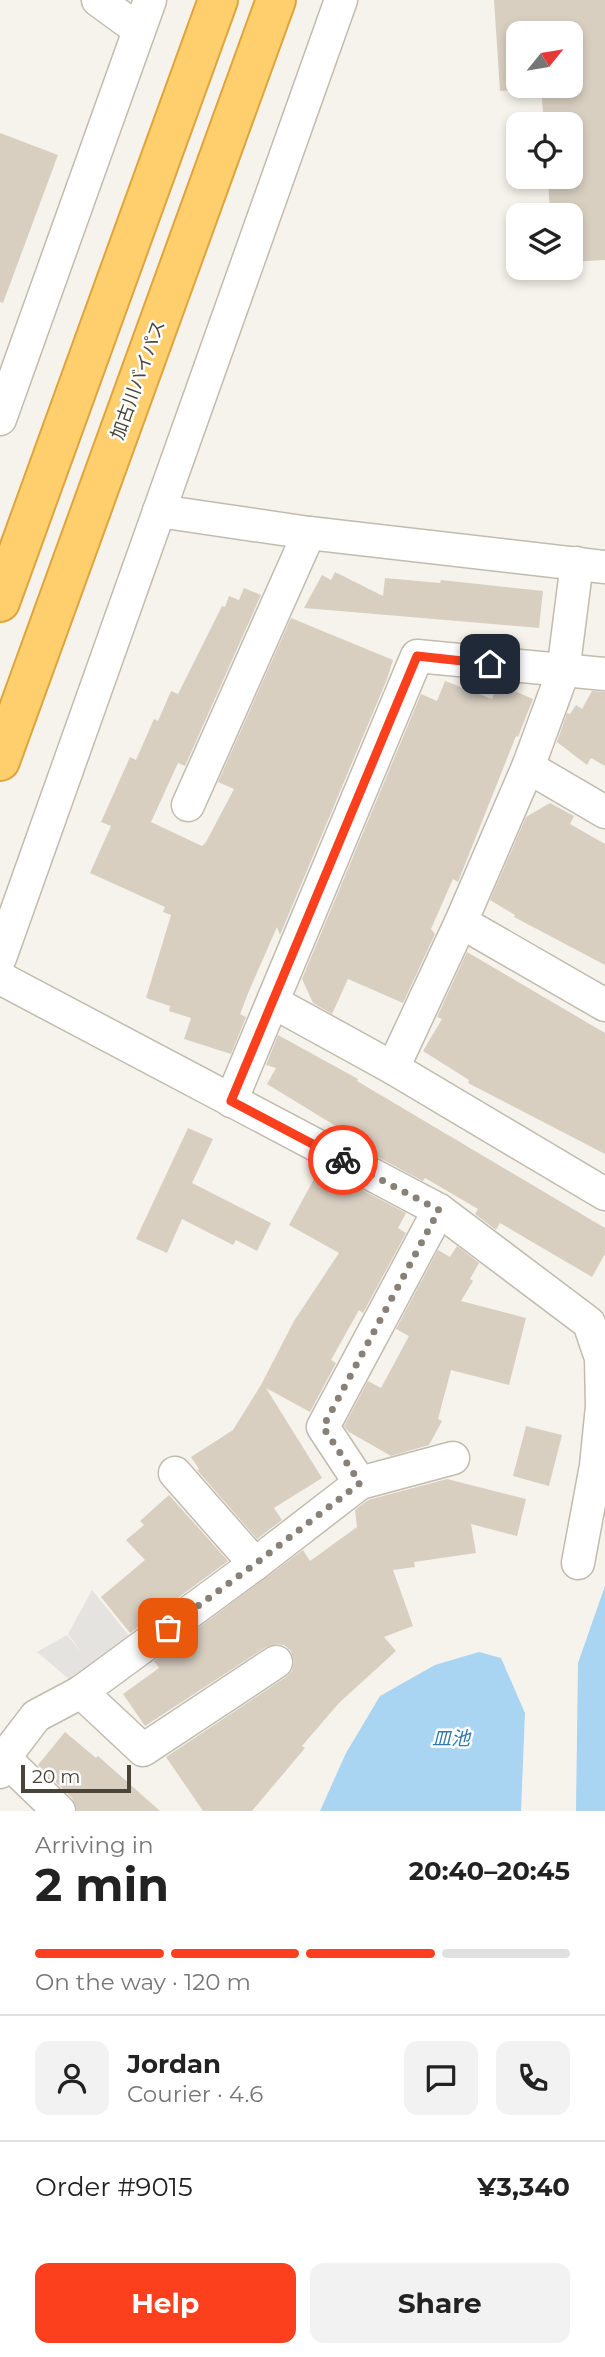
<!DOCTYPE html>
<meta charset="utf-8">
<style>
:root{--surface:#fff;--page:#f2f2f2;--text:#222;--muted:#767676;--line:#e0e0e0;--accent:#fc3f1d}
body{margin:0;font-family:Montserrat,"Noto Sans JP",sans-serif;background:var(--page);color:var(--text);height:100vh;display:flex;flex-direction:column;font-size:26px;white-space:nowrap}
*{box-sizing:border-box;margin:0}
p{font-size:23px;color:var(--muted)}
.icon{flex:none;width:38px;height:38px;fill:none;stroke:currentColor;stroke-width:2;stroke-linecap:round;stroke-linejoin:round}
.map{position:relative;height:1811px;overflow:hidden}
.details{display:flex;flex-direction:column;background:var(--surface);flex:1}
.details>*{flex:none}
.needle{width:46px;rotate:60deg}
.fabs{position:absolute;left:506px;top:21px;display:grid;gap:14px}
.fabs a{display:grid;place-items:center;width:77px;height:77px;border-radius:14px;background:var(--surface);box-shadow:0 4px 10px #0003;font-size:35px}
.scale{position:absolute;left:21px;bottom:18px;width:110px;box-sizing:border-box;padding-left:7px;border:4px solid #4b4439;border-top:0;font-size:19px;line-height:24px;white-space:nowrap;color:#4b4439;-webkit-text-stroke:5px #fff;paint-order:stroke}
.pin{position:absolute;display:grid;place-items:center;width:60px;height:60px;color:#fff;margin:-30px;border-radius:14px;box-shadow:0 4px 10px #0006}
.courier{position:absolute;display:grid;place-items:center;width:70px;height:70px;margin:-35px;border:5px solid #fc3f1d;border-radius:50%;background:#fff;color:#222;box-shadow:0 2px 9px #0007}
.headline em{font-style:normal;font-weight:700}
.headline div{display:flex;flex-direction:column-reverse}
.headline{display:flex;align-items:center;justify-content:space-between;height:119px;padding:0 35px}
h1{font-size:46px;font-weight:700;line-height:52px}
.bar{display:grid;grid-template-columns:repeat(4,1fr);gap:10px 7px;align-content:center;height:84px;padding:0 35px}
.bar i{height:9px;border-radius:5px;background:var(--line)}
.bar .current{background:var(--accent)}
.bar p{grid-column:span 4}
.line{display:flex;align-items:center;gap:18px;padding:0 35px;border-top:2px solid var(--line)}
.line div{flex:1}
.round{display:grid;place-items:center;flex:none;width:74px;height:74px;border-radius:14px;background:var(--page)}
.action{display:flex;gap:14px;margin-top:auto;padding:14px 35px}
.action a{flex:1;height:80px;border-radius:14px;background:var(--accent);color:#fff;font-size:28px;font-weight:700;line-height:80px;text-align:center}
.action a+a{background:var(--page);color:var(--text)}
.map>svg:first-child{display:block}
.parking{fill:#e5e3e0}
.water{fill:#a9d4f2}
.building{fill:#d8cfc1;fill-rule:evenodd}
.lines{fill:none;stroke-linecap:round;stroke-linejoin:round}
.street-casing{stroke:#c2bbae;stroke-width:35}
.highway-casing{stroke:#e0a43c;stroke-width:42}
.street{stroke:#fff;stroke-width:32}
.highway{stroke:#ffcf6e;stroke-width:38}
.done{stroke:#878178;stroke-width:7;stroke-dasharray:0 12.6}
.route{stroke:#fc3f1d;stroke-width:9}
.labels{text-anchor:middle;stroke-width:5;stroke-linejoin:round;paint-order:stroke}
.street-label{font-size:18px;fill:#4b4439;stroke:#fff}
.water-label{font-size:19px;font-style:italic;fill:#2e7ab2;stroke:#fff}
</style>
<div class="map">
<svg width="605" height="1811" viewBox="0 0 605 1811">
<rect width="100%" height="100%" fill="#f6f3ec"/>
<path class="parking" d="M92,1590l42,52 -58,43 -39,-33 30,-17 16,19 -15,-20z"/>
<g class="water">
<path d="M605,1586v225h-29l2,-148z"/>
<path d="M479,1652l22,6 24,55 -4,98h-201l26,-58 34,-57 55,-31z"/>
</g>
<g class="building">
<path d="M494,0h111v260l-35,2v-47h-20l-2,-38h22v-53h-26l-3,-36 -41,3zM518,33h52v53h-52z"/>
<path d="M0,133l58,22 -55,148 -3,-1z"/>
<path d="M335,572l48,24 2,-18 55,5 1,-3 102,11 -4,37 -235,-20 18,-33 9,5z"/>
<path d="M244,588l17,7 -76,171 -7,-3 -27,59 51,24 4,-4 28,-53 -16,-7 73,-164 102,42 -6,19 -107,256 -3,-8 -28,64 -9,23 6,3 -15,37 -47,-15 7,-21 -22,-7 1,-5 -24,-8 25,-83 -8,-3 2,-5 -75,-34 21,-47 -10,-4 29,-65 6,3 18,-41 4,2 13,-30 7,3 44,-88 3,1 4,-11 10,4z"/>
<path d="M445,681l47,18 6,-15 35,15 -15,38 -2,-1 -58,146 -5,-3 -22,50 4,5 -32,69 -55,-24 -16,35 -19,-11 -11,-24 119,-285 16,7z"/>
<path d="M592,691l13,1v74l-14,-8 -4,7 -30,-23 10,-29 3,1 6,-9 6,4z"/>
<path d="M550,803l24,13 -4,8 35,20v121l-91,-48 1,-2 -25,-15 36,-83z"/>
<path d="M467,952l138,81v121l-137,-71 1,-3 -46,-29 19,-32 -5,-2z"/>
<path d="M278,1035l80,44 -1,2 248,147v26l-13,23 -92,-54 -4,7 -21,-16 3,-5 -53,-31 -2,3 -85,-45 3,-6 -2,-2 -72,-44 9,-16 -10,-3z"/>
<path d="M188,1128l25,11 -21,44 79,40 -14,28 -21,-11 -3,5 -51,-26 -15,34 -31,-14z"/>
<path d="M320,1168l86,45 -8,15 8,5 -43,80 -4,-3 -28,50 5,3 -26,49 -44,-24 56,90 -48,30 8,12 -25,19 -60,-69 2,-1 -8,-12 42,-27 28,-45 33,-64 45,-68 -50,-28z"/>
<path d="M457,1246l22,17 -9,16 3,2 -12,20 65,17 -17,67 -58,-15 -13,49 4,2 -13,24 -38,11 -42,-24 -5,-6 24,-45 13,7 28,-52 -13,-7 42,-79 12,7z"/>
<path d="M526,1426l36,9 -13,51 -36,-10z"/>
<path d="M447,1479l79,20 -9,37 -46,-12 5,29 -62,9 1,5 -22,3 20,56 -29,11 12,14 -57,52 -37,43 3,2 -53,63h-49l-37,-54 120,-80 6,-6 2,-9 -3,-11 -7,-6 -8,-1 -10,3 -121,79 -22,-32 36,-26 -5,-7 149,-111 7,11 47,-34 -2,-17 13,-10z"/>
<path d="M169,1495l59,66 -98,72 -29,-36 44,-37 -19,-20 18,-15 -4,-4z"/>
<path d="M65,1732l31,26 2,-2 62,55h-83l-5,-13 -34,-33z"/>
</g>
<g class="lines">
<defs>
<g id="street">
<path d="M98,0l41,30"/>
<path d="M0,419l150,-419"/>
<path d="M159,511l150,22 296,34"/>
<path d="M528,767l77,45"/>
<path d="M188,805l121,-272"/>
<path d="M461,922l144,83"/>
<path d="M0,958l341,-958"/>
<path d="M0,978l439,232 150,113 12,35 1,48 -6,60 -18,97"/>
<path d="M273,1002l120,66 212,126"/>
<path d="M393,1068l68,-146 67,-155 35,-95 14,-109"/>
<path d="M231,1101l186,-445 188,18"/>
<path d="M175,1473l80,91"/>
<path d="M360,1483l-37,-56 116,-217"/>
<path d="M81,1692l62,58 133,-88"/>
<path d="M4,1758l55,53"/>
<path d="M0,1772l4,-14 32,-42 45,-24 174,-128 105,-81 93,-25"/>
</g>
<g id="highway">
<path d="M0,602l218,-602"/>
<path d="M0,761l276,-761"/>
</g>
</defs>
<use href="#street" class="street-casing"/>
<use href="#highway" class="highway-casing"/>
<use href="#street" class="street"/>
<use href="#highway" class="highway"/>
</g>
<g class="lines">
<path class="done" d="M168,1628l87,-64 105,-81 -37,-56 116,-217 -96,-50"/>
<path class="route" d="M343,1160l-112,-59 186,-445 73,8"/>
</g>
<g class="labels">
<g class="street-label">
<text transform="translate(138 380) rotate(-70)" y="6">加古川バイパス</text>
</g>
<g class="water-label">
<text x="451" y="1745">皿池</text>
</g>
</g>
</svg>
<div class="fabs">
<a><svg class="needle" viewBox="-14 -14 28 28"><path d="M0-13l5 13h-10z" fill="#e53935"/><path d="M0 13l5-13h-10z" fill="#767676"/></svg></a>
<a><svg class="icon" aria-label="locate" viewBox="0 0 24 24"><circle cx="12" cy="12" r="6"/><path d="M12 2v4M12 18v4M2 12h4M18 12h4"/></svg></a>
<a><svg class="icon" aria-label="layers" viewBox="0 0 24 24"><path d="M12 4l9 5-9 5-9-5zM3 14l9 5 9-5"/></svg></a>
</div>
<div class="scale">20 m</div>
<div class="pin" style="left:168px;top:1628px;background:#ea580c"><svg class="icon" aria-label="bag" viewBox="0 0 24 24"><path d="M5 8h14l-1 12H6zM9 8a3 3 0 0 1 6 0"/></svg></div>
<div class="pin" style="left:490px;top:664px;background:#1f2937"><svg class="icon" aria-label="home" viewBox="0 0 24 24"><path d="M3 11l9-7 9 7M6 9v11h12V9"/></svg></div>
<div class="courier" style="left:343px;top:1160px"><svg class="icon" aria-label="bike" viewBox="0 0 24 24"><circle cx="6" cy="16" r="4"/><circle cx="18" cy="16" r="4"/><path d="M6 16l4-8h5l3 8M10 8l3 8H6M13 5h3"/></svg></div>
</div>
<section class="details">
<div class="headline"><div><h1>2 min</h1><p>Arriving in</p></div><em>20:40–20:45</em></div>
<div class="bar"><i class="current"></i><i class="current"></i><i class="current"></i><i></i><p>On the way · 120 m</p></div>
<div class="line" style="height:126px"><a class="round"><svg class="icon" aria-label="person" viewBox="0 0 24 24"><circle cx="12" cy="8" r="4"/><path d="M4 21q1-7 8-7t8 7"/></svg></a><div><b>Jordan</b><p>Courier · 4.6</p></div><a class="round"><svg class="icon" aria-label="chat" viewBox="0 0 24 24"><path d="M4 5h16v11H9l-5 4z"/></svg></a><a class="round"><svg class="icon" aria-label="phone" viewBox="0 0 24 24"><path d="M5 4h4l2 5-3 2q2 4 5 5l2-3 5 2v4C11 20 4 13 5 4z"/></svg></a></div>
<div class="line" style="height:91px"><div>Order #9015</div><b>¥3,340</b></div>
<div class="action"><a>Help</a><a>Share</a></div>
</section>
